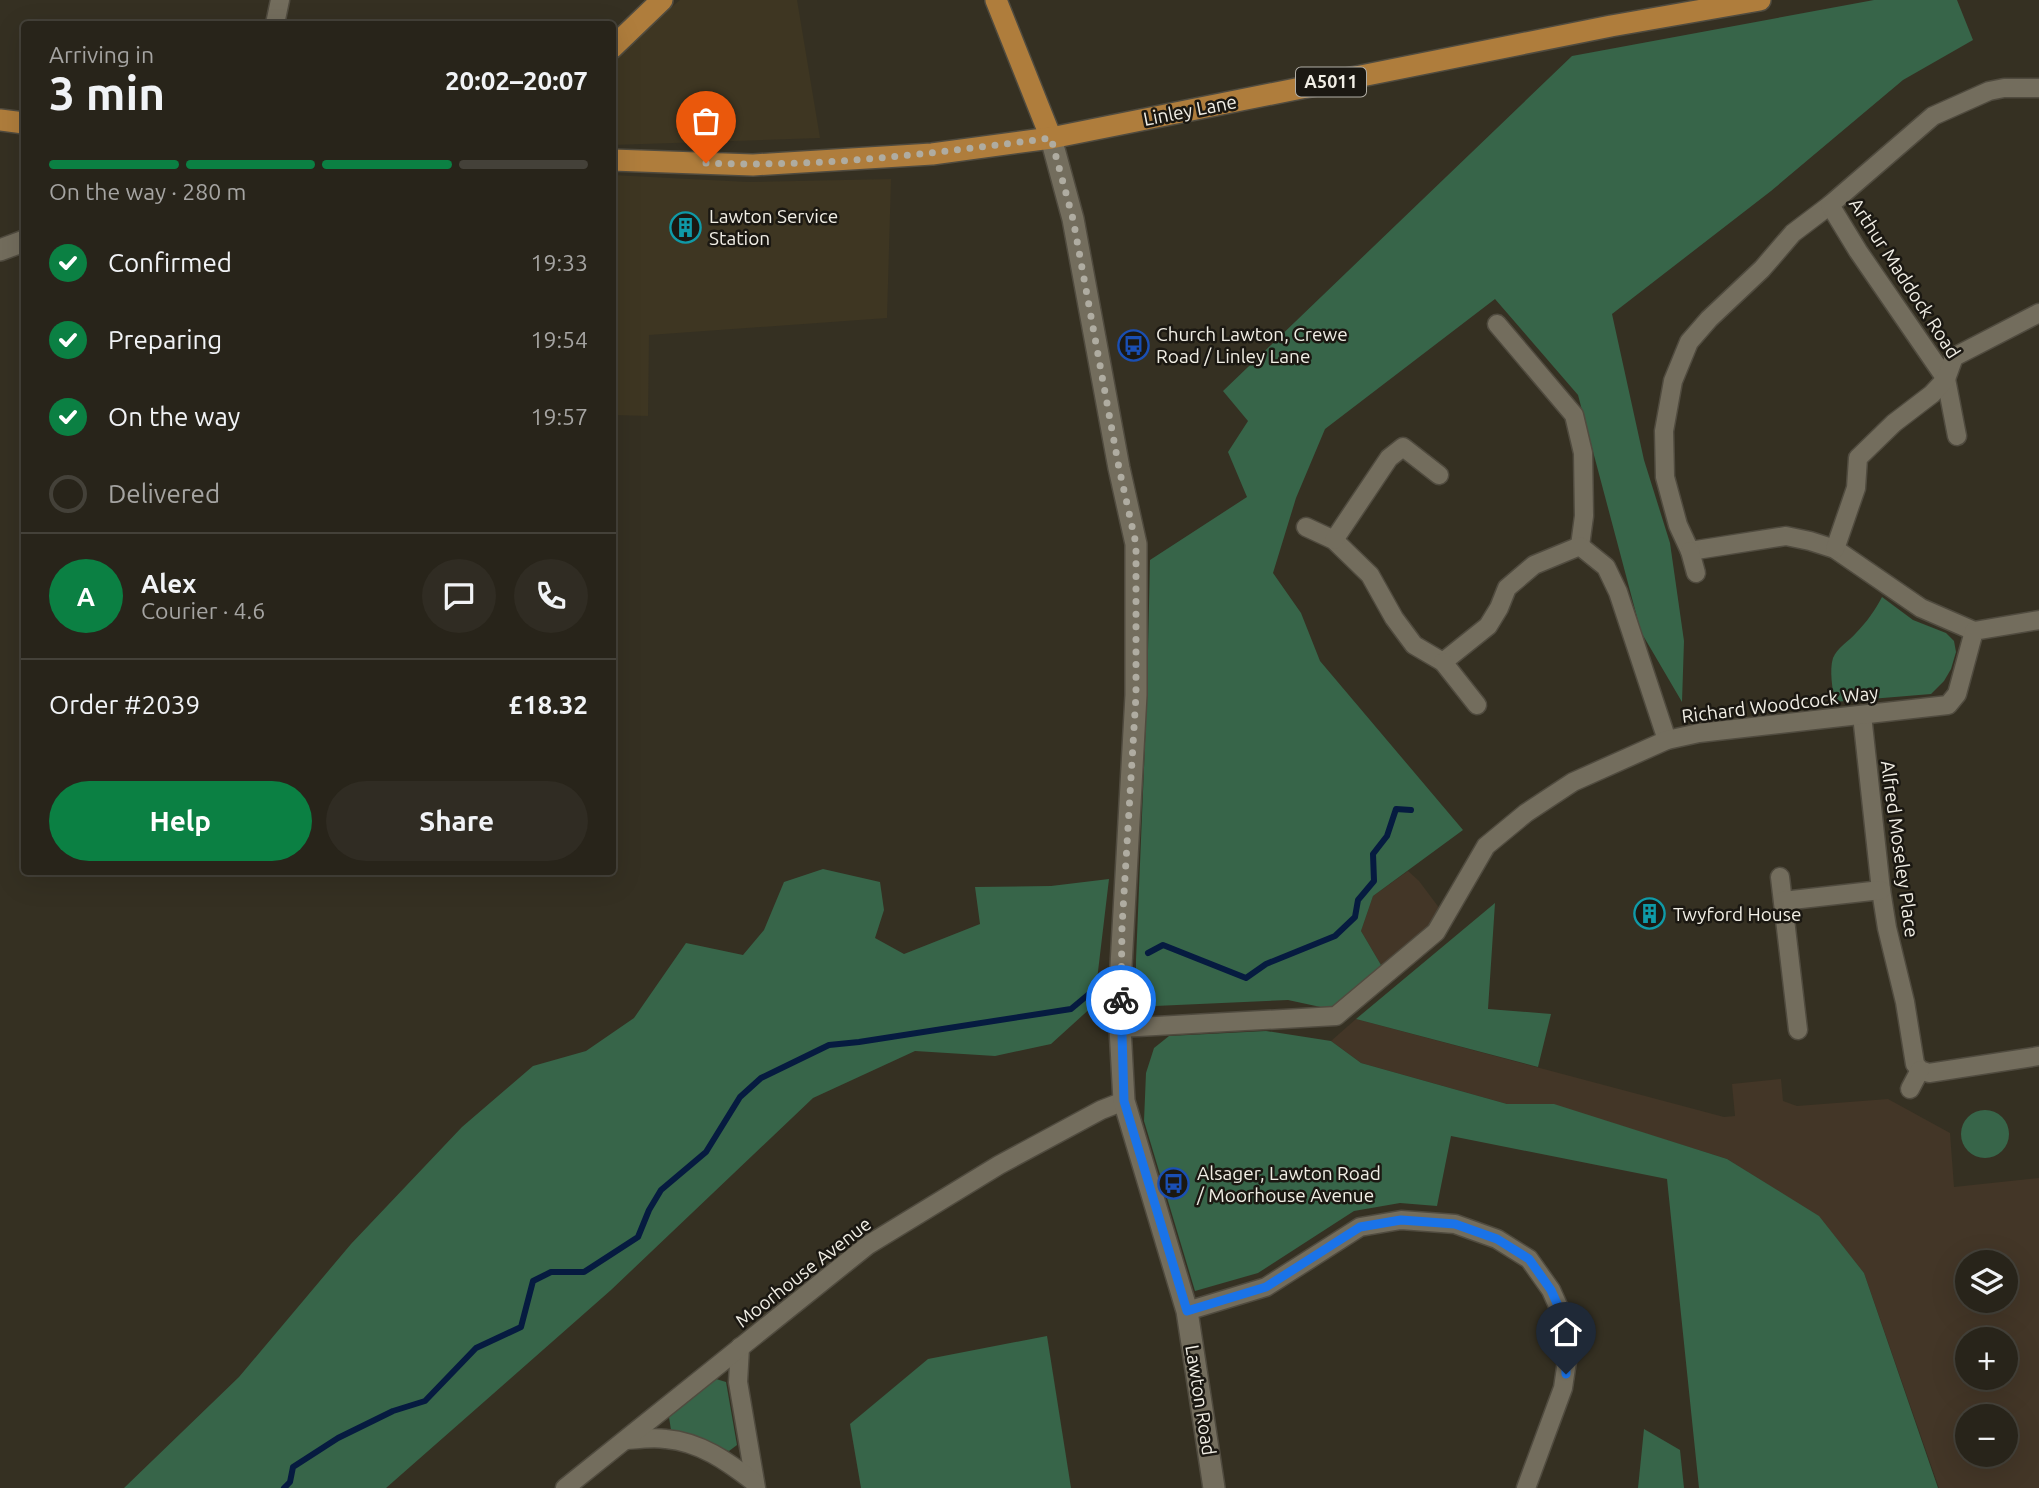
<!DOCTYPE html>
<meta charset="utf-8">
<style>
:root{--surface:#28241a;--page:#302c23;--text:#f1f3f6;--muted:#a5a4a2;--line:#444139;--accent:#0b8043}
body{margin:0;font-family:Ubuntu,sans-serif;background:var(--page);color:var(--text);height:100vh;display:flex;flex-direction:column;font-size:26px;white-space:nowrap}
*{box-sizing:border-box;margin:0}
p{font-size:23px;color:var(--muted)}
.icon{flex:none;width:38px;height:38px;fill:none;stroke:currentColor;stroke-width:2;stroke-linecap:round;stroke-linejoin:round}
.map{position:relative;flex:1;overflow:hidden}
.details{position:absolute;left:21px;top:21px;width:595px;height:854px;display:flex;flex-direction:column;background:var(--surface);border-radius:7px;box-shadow:0 7px 28px #0002,0 0 0 2px var(--line)}
.details>*{flex:none}
.tools{position:absolute;left:1955px;top:1250px;display:grid;gap:14px}
.tools a{display:grid;place-items:center;width:63px;height:63px;border-radius:50%;background:var(--surface);box-shadow:0 7px 28px #0002,0 0 0 2px var(--line);font-size:35px}
.pin{position:absolute;display:grid;place-items:center;width:60px;height:60px;color:#fff;margin:-72px -30px;border-radius:50% 50% 50% 0;rotate:-45deg;box-shadow:0 0 7px #0007}
.pin .icon{rotate:45deg}
.courier{position:absolute;display:grid;place-items:center;width:70px;height:70px;margin:-35px;border:5px solid #1a73e8;border-radius:50%;background:#fff;color:#222;box-shadow:0 2px 9px #0007}
.overview em{font-style:normal;font-weight:600}
.overview div{display:flex;flex-direction:column-reverse}
.overview{display:flex;align-items:center;justify-content:space-between;height:119px;padding:0 28px}
h1{font-size:46px;font-weight:600;line-height:52px}
.bar{display:grid;grid-template-columns:repeat(4,1fr);gap:10px 7px;align-content:center;height:84px;padding:0 28px}
.bar i{height:9px;border-radius:5px;background:var(--line)}
.bar .active{background:var(--accent)}
.bar p{grid-column:span 4}
.line{display:flex;align-items:center;gap:18px;padding:0 28px;border-top:2px solid var(--line)}
.line div{flex:1}
.round{display:grid;place-items:center;flex:none;width:74px;height:74px;border-radius:37px;background:var(--page)}
ol{padding:0 28px;list-style:none}
li{display:flex;align-items:center;gap:21px;height:77px}
li p{margin-inline-start:auto}
li .icon{padding:7px;border-radius:50%;background:var(--accent);color:#fff;stroke-width:4}
li:last-child{color:var(--muted)}
li i{width:38px;height:38px;border:4px solid var(--line);border-radius:50%}
.primary-button{display:flex;gap:14px;margin-top:auto;padding:14px 28px}
.primary-button a{flex:1;height:80px;border-radius:42px;background:var(--accent);color:#fff;font-size:28px;font-weight:600;line-height:80px;text-align:center}
.primary-button a+a{background:var(--page);color:var(--text)}
.map>svg:first-child{display:block}
.built{fill:#3e3622}
.industrial{fill:#433627;fill-rule:evenodd}
.green{fill:#376549}
.lines{fill:none;stroke-linecap:round;stroke-linejoin:round}
.stream{stroke:#061b40;stroke-width:6}
.street-casing{stroke:#504b3f;stroke-width:21}
.secondary-casing{stroke:#504b3f;stroke-width:24}
.primary-casing{stroke:#504b3f;stroke-width:24}
.street{stroke:#736d5d;stroke-width:18}
.secondary{stroke:#736d5d;stroke-width:21}
.primary{stroke:#af7d3c;stroke-width:21}
.done{stroke:#afaca1;stroke-width:7;stroke-dasharray:0 12.6}
.route{stroke:#1a73e8;stroke-width:9}
.labels{text-anchor:middle;stroke-width:5;stroke-linejoin:round;paint-order:stroke}
.shield{fill:#1b1812;stroke:#b1aea6;stroke-width:2}
.shield-label{font-size:18px;font-weight:bold;fill:#f1eee5}
.street-label{font-size:19px;fill:#f1eee5;stroke:#1b1812}
.poi-label{font-size:19px;fill:#f1eee5;stroke:#1b1812;text-anchor:start}
</style>
<div class="map">
<svg width="2039" height="1488" viewBox="0 0 2039 1488">
<rect width="100%" height="100%" fill="#353022"/>
<g class="built">
<path d="M680,0h117l23,138 -207,7 -1,-87z"/>
<path d="M612,175l136,7 143,-3 -4,139 -238,17 -1,81 -35,-1z"/>
</g>
<g class="industrial">
<path d="M1408,871l11,10 21,28 -11,16 -48,40 -20,-34 12,-35z"/>
<path d="M1356,1019l368,98 11,-1 -3,-32 49,-5 2,22 14,5 91,-7 62,34 4,54 85,-9v310h-100l-75,-215 -46,-57 -91,-57 -173,-54 -47,-1 -146,-41 -30,-22zM1967,1262h39v38h-39zM1967,1339h39v38h-39zM1967,1416h39v38h-39z"/>
</g>
<g class="green">
<path d="M1874,0h83l16,40 -70,40 -132,111 -159,123 32,146 26,83 14,98 -2,61 -41,-70 -63,-237 -83,-96 -170,130 -29,69 -23,75 28,40 19,48 143,169 -90,66 -12,35 20,34 -42,46 -51,-11 -133,6 -15,-10 -4,-16v-20l11,-265 3,-135 97,-63 -19,-45 20,-31 -25,-30 349,-335z"/>
<path d="M1882,597l31,23 33,13 8,8 2,11 -5,17 -7,12 -13,13 -97,8c-1,-14 -5,-31 -1,-44 4,-10 16,-17 23,-25 10,-10 20,-24 26,-36z"/>
<path d="M823,869l57,13 4,28 -9,28 29,16 76,-30 -5,-37 76,-1 58,-7 -15,126 -43,39 -56,12 -80,-5 -102,47 -202,192 -225,198h-262l115,-111 112,-133 111,-117 71,-61 53,-15 48,-33 52,-75 57,12 21,-25 20,-48z"/>
<path d="M1495,903l-7,106 63,5 -13,53 -182,-48z"/>
<path d="M1266,1031l65,10 30,22 146,41h47l173,55 92,57 45,57 74,215h-239l-32,-309 -216,-43 -14,70 -37,-3 -46,8 -96,62 -63,18 -51,-170 2,-48 8,-25 15,-12z"/>
<circle cx="1985" cy="1134" r="24"/>
<path d="M1047,1336l24,152h-210l-11,-64 78,-65z"/>
<path d="M716,1379l10,3 11,63 -8,6 -58,-21 -2,-13z"/>
<path d="M1644,1429l36,21 4,38h-46z"/>
</g>
<g class="lines">
<g class="stream">
<path d="M1148,953l15,-8 83,33 20,-14 69,-28 20,-19 3,-17 16,-19 -1,-27 14,-18 9,-27 15,1"/>
<path d="M284,1488l6,-6 3,-15 45,-29 55,-27 32,-10 51,-53 45,-21 12,-46 18,-9h33l54,-35 11,-27 12,-20 45,-38 34,-55 21,-19 68,-33 30,-3 212,-33 24,-20"/>
</g>
<defs>
<g id="street">
<path d="M275,24l5,-24"/>
<path d="M1830,205l-37,28 -31,36 -53,50 -20,23 -16,39 -9,50 1,46 13,48 12,26 96,-15 24,5 25,8 86,59 53,23"/>
<path d="M1497,324l77,91 9,38 1,63 -4,30"/>
<path d="M1957,436l-11,-57 -88,-128 -28,-46 103,-89 56,-25 15,-3h35"/>
<path d="M1306,527l28,13 36,35 24,43 20,27 29,17 45,-36 11,-18 8,-20 27,-23 46,-19 26,21 12,25 49,148"/>
<path d="M1334,540l55,-82 14,-11 36,28"/>
<path d="M1835,549l21,-61 2,-30 36,-35 38,-29 14,-15 8,-22 85,-44"/>
<path d="M1690,551l6,22"/>
<path d="M1443,662l34,43"/>
<path d="M1862,715l19,175 6,38 18,74 10,62 5,6 9,3 110,-17"/>
<path d="M1780,877l18,153"/>
<path d="M1783,901l98,-11"/>
<path d="M1120,1028l216,-12 100,-84 50,-86 40,-33 47,-31 94,-42 32,-7 249,-28 9,-11 17,-63 65,-11"/>
<path d="M1910,1089l10,-19"/>
<path d="M1187,1311l79,-24 94,-60 41,-7 54,4 42,15 32,20 22,31 8,18 6,25 2,28 -4,27 -37,100"/>
<path d="M740,1347l-2,35 18,106"/>
<path d="M627,1440c12,-1 26,-3 39,-1 34,3 61,22 88,43"/>
<path d="M565,1488l303,-243 131,-80 102,-55 23,-9"/>
</g>
<g id="secondary">
<path d="M1051,138l22,81 46,249 17,76v151l-15,271 -1,62 4,73 63,210 27,177"/>
<path d="M0,250l24,-9"/>
</g>
<g id="primary">
<path d="M996,0l55,138"/>
<path d="M612,48l50,-48"/>
<path d="M0,120l24,3"/>
<path d="M612,160l141,5 179,-11 119,-16 560,-112 149,-26"/>
</g>
</defs>
<use href="#street" class="street-casing"/>
<use href="#secondary" class="secondary-casing"/>
<use href="#primary" class="primary-casing"/>
<use href="#street" class="street"/>
<use href="#secondary" class="secondary"/>
<use href="#primary" class="primary"/>
</g>
<g class="lines">
<path class="done" d="M706,163c115,5 231,-10 345,-25l22,81 46,249 17,76v151l-14,232 -1,73"/>
<path class="route" d="M1121,1000l3,101 63,210 79,-24 94,-60 41,-7 54,4 42,15 32,20 22,31 8,18 6,25 1,41"/>
</g>
<defs>
<symbol id="building-ring" viewBox="-11 -11 22 22"><circle r="9.5" fill="#1b1812" stroke="#0f9aa8" stroke-width="1.5"/><path d="M-4-6H4V6H1V3H-1V6H-4ZM-2.5-4.3h1.7v1.8h-1.7ZM.8-4.3h1.7v1.8H.8ZM-2.5-1h1.7V.8h-1.7ZM.8-1h1.7V.8H.8Z" fill="#0f9aa8"/></symbol>
<symbol id="bus-ring" viewBox="-11 -11 22 22"><circle r="9.5" fill="#1b1812" stroke="#1a4fb4" stroke-width="1.5"/><path d="M-5-6H5V4H4V6H2V4H-2V6H-4V4H-5ZM-3.5-4V0h7V-4ZM-3.5 1.2v1.5H-2V1.2ZM2 1.2v1.5H3.5V1.2Z" fill="#1a4fb4"/></symbol>
</defs>
<g fill-rule="evenodd">
<use href="#building-ring" x="668" y="210" width="35" height="35"/>
<use href="#bus-ring" x="1116" y="328" width="35" height="35"/>
<use href="#building-ring" x="1632" y="896" width="35" height="35"/>
<use href="#bus-ring" x="1156" y="1166" width="35" height="35"/>
</g>
<g class="labels">
<rect class="shield" x="1296" y="67.5" width="70" height="29" rx="5"/>
<g class="shield-label">
<text x="1331" y="88">A5011</text>
</g>
<g class="street-label">
<text transform="translate(1190 110) rotate(-11)" y="7">Linley Lane</text>
<text transform="translate(1905 278) rotate(57)" y="7">Arthur Maddock Road</text>
<text transform="translate(1780 704) rotate(-7)" y="7">Richard Woodcock Way</text>
<text transform="translate(1900 849) rotate(82)" y="7">Alfred Moseley Place</text>
<text transform="translate(803 1272) rotate(-38)" y="7">Moorhouse Avenue</text>
<text transform="translate(1201 1400) rotate(81)" y="7">Lawton Road</text>
</g>
<g class="poi-label">
<text x="709" y="223">Lawton Service<tspan x="709" dy="22">Station</tspan></text>
<text x="1156" y="341">Church Lawton, Crewe<tspan x="1156" dy="22">Road / Linley Lane</tspan></text>
<text x="1673" y="921">Twyford House</text>
<text x="1197" y="1180">Alsager, Lawton Road<tspan x="1197" dy="22">/ Moorhouse Avenue</tspan></text>
</g>
</g>
</svg>
<div class="tools">
<a><svg class="icon" aria-label="layers" viewBox="0 0 24 24"><path d="M12 4l9 5-9 5-9-5zM3 14l9 5 9-5"/></svg></a>
<a>+</a>
<a>−</a>
</div>
<div class="pin" style="left:706px;top:163px;background:#ea580c"><svg class="icon" aria-label="bag" viewBox="0 0 24 24"><path d="M5 8h14l-1 12H6zM9 8a3 3 0 0 1 6 0"/></svg></div>
<div class="pin" style="left:1566px;top:1374px;background:#1f2937"><svg class="icon" aria-label="home" viewBox="0 0 24 24"><path d="M3 11l9-7 9 7M6 9v11h12V9"/></svg></div>
<div class="courier" style="left:1121px;top:1000px"><svg class="icon" aria-label="bike" viewBox="0 0 24 24"><circle cx="6" cy="16" r="4"/><circle cx="18" cy="16" r="4"/><path d="M6 16l4-8h5l3 8M10 8l3 8H6M13 5h3"/></svg></div>
<section class="details">
<div class="overview"><div><h1>3 min</h1><p>Arriving in</p></div><em>20:02–20:07</em></div>
<div class="bar"><i class="active"></i><i class="active"></i><i class="active"></i><i></i><p>On the way · 280 m</p></div>
<ol>
<li><svg class="icon" aria-label="check" viewBox="0 0 24 24"><path d="M5 12l5 5 9-10"/></svg>Confirmed<p>19:33</p></li>
<li><svg class="icon" aria-label="check" viewBox="0 0 24 24"><path d="M5 12l5 5 9-10"/></svg>Preparing<p>19:54</p></li>
<li><svg class="icon" aria-label="check" viewBox="0 0 24 24"><path d="M5 12l5 5 9-10"/></svg>On the way<p>19:57</p></li>
<li><i></i>Delivered</li>
</ol>
<div class="line" style="height:126px"><b class="round" style="background:var(--accent);color:#fff">A</b><div><b>Alex</b><p>Courier · 4.6</p></div><a class="round"><svg class="icon" aria-label="chat" viewBox="0 0 24 24"><path d="M4 5h16v11H9l-5 4z"/></svg></a><a class="round"><svg class="icon" aria-label="phone" viewBox="0 0 24 24"><path d="M5 4h4l2 5-3 2q2 4 5 5l2-3 5 2v4C11 20 4 13 5 4z"/></svg></a></div>
<div class="line" style="height:91px"><div>Order #2039</div><b>£18.32</b></div>
<div class="primary-button"><a>Help</a><a>Share</a></div>
</section>
</div>
